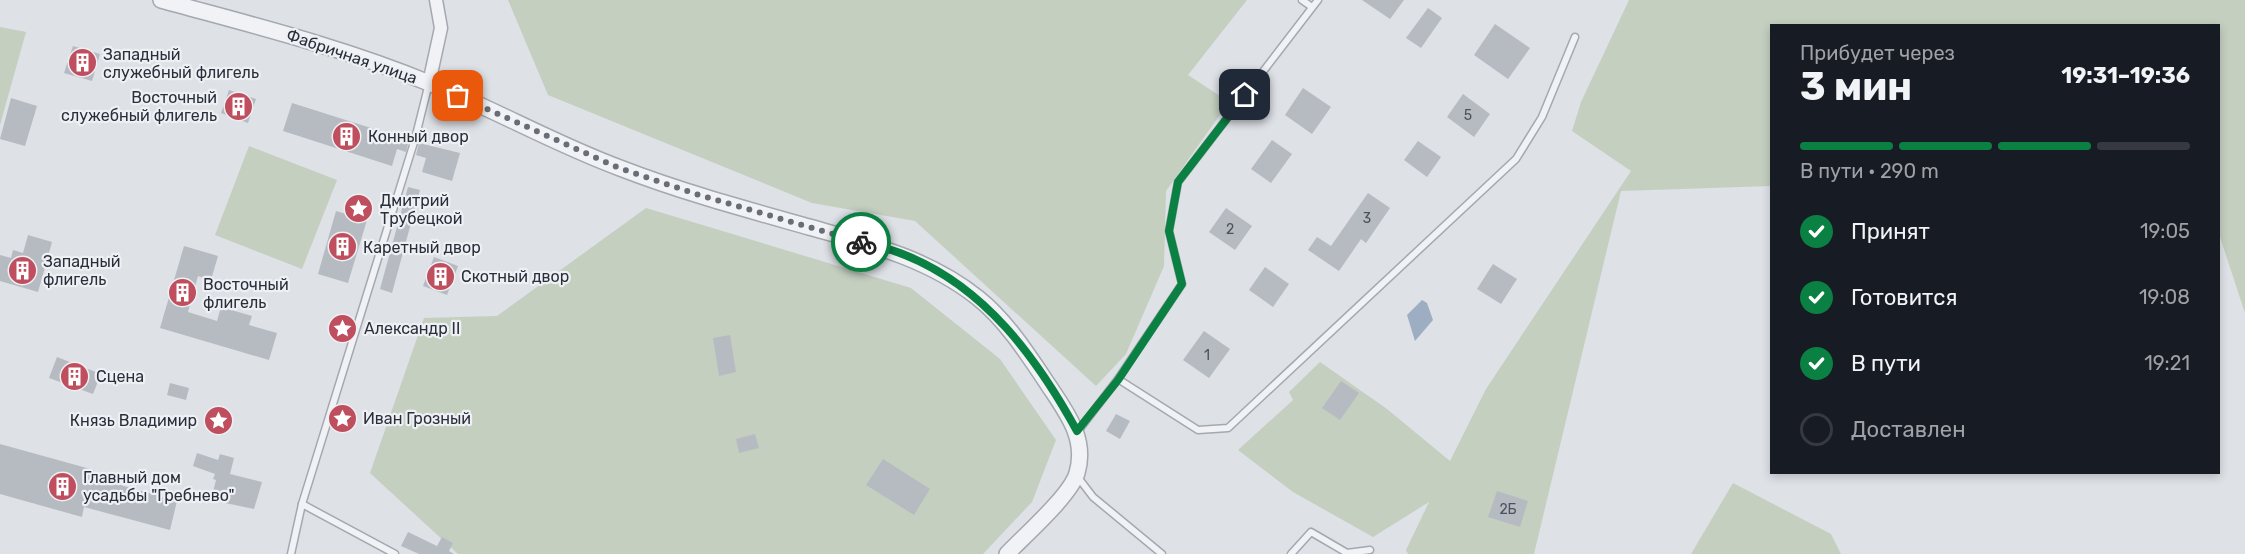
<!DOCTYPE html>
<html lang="ru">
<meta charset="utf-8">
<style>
:root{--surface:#171b24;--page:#242831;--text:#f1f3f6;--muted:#9ea1a6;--line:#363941;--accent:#0b8043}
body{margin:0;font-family:Rubik,sans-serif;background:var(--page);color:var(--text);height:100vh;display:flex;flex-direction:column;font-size:22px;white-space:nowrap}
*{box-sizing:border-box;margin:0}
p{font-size:20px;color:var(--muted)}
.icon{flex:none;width:33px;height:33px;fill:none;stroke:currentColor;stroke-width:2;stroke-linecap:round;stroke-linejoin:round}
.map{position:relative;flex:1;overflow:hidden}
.side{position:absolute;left:1770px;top:24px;width:450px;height:450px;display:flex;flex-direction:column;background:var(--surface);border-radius:0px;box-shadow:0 3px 9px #0003}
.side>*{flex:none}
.pin{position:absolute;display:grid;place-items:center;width:51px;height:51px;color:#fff;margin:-26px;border-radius:12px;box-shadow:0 3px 9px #0006}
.courier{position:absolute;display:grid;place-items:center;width:60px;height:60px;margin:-30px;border:4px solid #0b8043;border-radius:50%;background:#fff;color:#222;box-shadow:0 2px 8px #0007}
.summary em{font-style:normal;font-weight:700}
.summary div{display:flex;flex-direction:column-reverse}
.summary{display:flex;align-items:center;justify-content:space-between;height:102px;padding:0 30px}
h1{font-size:39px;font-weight:700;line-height:45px}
.bar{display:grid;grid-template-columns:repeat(4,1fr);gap:9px 6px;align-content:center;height:72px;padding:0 30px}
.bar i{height:8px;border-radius:4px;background:var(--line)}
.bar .on{background:var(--accent)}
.bar p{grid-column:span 4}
ol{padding:0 30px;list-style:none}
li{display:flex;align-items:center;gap:18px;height:66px}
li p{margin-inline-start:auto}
li .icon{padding:6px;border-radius:50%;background:var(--accent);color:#fff;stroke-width:4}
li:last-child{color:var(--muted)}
li i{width:33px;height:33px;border:3px solid var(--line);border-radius:50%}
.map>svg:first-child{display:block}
.green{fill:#c4cfc0}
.water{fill:#9daec3}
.building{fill:#b6bbc2}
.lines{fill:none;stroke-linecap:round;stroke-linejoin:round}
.service-casing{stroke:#a4a8af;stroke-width:9}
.minor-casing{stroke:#a4a8af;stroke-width:15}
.tertiary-casing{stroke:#a4a8af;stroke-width:18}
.service{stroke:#f1f2f5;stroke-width:6}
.minor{stroke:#f1f2f5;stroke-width:12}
.tertiary{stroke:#f1f2f5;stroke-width:15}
.done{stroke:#686d77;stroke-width:6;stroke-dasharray:0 10.8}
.route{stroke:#0b8043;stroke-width:8}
.labels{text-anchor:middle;stroke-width:4.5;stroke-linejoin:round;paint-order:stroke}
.number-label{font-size:14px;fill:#4c525d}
.poi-label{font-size:16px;fill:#292f3b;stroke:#eef0f4;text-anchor:start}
.street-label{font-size:16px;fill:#292f3b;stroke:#eef0f4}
</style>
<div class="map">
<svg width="2245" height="554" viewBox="0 0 2245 554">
<rect width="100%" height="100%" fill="#dee1e6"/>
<g class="green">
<path d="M508,0h739l-59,75 41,27 -63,89 -2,75 -38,88 -30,32 -181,-165 -103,-18 -264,-108z"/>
<path d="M1629,0h616v313l-26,-79 -1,-208h-446l-1,160 -150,5 -87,363h-126l-2,-4 23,-48 -56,35 -80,-45 -55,-42 55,-50 -4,-8 31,-30 67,47 63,52 36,-72 145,-218 -59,-40 9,-29z"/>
<path d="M0,27l26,5 -26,93z"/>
<path d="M249,146l88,34 -35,89 -87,-34z"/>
<path d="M646,208l265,80 89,71 56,81 -24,62 -49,52h-525l-88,-81 54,-155 73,-2z"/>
<path d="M1733,483l98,51 10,20h-150z"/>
</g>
<path class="water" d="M1422,300l5,3 6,17 -18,21 -8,-26z"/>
<g class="building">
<path d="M1362,0h42l-14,19z"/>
<path d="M1428,8l14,10 -21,30 -15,-10z"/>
<path d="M1495,24l35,24 -22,31 -34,-24z"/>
<path d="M73,46l27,8 -8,27 -28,-8z"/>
<path d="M1303,88l28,19 -19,27 -27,-19z"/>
<path d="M229,90l27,9 -8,24 -27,-10z"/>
<path d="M1463,94l27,20 -16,23 -27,-20z"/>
<path d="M11,98l26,8 -12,40 -25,-7z"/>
<path d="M292,103l117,37 -3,12 -9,-3 -5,17 -109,-35z"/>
<path d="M1272,140l20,14 -21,29 -20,-14z"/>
<path d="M1418,141l23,16 -14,20 -23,-17z"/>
<path d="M419,143l41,10 -8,28 -30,-9 4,-14 -10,-3z"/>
<path d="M408,187l12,3 -28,103 -12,-4z"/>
<path d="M1368,193l22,15 -24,35 -5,-4 -22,32 -31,-21 9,-13 14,9z"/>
<path d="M1226,208l26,18 -17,24 -26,-18z"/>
<path d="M336,211l31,9 -19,63 -30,-9z"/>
<path d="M28,235l24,7 -14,50 -38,-11v-26l11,3 2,-8 10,3z"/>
<path d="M184,246l34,10 -7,24 -13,-4 -10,36 29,9 4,-14 31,9 -3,9 28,8 -8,27 -109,-32z"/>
<path d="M434,257l24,9 -11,29 -24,-9z"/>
<path d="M1493,264l24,15 -16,25 -24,-15z"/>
<path d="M1265,267l24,17 -16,23 -24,-17z"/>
<path d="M1204,331l26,18 -21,29 -26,-18z"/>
<path d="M730,335l6,37 -17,4 -6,-38z"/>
<path d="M57,357l44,17 -8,20 -44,-16z"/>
<path d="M1341,381l18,12 -19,27 -18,-12z"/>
<path d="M170,383l19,5 -3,12 -19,-5z"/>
<path d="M1116,414l14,7 -10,18 -14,-8z"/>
<path d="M755,434l4,14 -20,5 -3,-14z"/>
<path d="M0,444l94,26 -2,7 85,24 -7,29 -86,-23 -2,10 -82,-23z"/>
<path d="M197,453l21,7 2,-6 14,4 -4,16 32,8 -8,27 -43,-9 5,-20 -3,-1 2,-5 -22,-8z"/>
<path d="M883,459l47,30 -16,26 -48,-30z"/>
<path d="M1497,491l31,10 -8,26 -32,-10z"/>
<path d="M408,532l29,14 5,-9 11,6 -4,8 5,3h-35l-18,-8z"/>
</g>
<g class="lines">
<defs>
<g id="service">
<path d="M1302,0l10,7"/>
<path d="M1118,379l80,51 30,-2 288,-269 26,-42 33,-80"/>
<path d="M1078,431l40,-52 64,-95 -13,-53 9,-49 140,-182"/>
<path d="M1077,476l16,21 69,57"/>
<path d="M302,504l93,50"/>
<path d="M291,554l11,-50 113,-365 14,-56"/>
<path d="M1291,554l20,-22 36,21 23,-3"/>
</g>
<path id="minor" d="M429,83l12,-55 -5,-28"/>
<path id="tertiary" d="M161,0c91,25 181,47 268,83 65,26 126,61 191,85 62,24 125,41 189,59 60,17 119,31 169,71 28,22 51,58 71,88 18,27 38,53 28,87 -6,22 -53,63 -70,81"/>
</defs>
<use href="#service" class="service-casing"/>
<use href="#minor" class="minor-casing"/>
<use href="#tertiary" class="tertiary-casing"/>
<use href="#service" class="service"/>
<use href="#minor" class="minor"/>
<use href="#tertiary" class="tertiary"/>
</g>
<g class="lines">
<path class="done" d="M458,96l161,72 80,27 162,47"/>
<path class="route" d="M861,242c14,4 30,7 44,13 80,32 132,103 172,176l41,-51 64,-96 -13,-53 9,-49 67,-87"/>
</g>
<defs>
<symbol id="building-disc" viewBox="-11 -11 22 22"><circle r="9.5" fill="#bf4f5e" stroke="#eef0f4"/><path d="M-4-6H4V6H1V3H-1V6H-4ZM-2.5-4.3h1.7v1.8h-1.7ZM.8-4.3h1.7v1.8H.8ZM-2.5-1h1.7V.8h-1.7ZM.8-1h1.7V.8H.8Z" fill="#fff"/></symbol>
<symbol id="sight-disc" viewBox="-11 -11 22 22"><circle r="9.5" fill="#bf4f5e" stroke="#eef0f4"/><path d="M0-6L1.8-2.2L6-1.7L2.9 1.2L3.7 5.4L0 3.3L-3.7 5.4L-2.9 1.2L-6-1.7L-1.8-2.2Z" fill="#fff"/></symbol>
</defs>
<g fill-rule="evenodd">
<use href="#building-disc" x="66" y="46" width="33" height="33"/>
<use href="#building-disc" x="222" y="90" width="33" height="33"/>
<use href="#building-disc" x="330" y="120" width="33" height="33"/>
<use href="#sight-disc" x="342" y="192" width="33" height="33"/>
<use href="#building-disc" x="326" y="230" width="33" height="33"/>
<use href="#building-disc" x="6" y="254" width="33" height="33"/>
<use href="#building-disc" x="424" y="260" width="33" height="33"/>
<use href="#building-disc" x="166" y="276" width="33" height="33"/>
<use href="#sight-disc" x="326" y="312" width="33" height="33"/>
<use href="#building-disc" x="58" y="360" width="33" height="33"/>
<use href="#sight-disc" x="326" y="402" width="33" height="33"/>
<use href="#sight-disc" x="202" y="404" width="33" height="33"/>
<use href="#building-disc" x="46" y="470" width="33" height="33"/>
</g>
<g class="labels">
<g class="number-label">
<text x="1468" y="120">5</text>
<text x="1367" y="223">3</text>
<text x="1230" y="234">2</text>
<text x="1207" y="360">1</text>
<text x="1508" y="514">2Б</text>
</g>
<g class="poi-label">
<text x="103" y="60">Западный<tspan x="103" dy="18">служебный флигель</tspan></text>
<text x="217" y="103" text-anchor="end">Восточный<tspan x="217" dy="18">служебный флигель</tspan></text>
<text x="368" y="142">Конный двор</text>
<text x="380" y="206">Дмитрий<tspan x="380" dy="18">Трубецкой</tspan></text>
<text x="363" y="253">Каретный двор</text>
<text x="43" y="267">Западный<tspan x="43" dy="18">флигель</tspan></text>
<text x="461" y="282">Скотный двор</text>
<text x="203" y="290">Восточный<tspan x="203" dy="18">флигель</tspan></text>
<text x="364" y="334">Александр II</text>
<text x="96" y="382">Сцена</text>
<text x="363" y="424">Иван Грозный</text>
<text x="197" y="426" text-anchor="end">Князь Владимир</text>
<text x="83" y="483">Главный дом<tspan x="83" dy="18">усадьбы "Гребнево"</tspan></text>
</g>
<g class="street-label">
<text transform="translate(352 56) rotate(19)" y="6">Фабричная улица</text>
</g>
</g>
</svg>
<div class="pin" style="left:458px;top:96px;background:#ea580c"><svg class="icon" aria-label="bag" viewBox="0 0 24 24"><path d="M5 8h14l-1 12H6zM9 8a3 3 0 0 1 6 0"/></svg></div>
<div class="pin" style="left:1245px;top:95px;background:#1f2937"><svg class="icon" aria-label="home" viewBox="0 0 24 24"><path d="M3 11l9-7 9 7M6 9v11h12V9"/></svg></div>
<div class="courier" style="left:861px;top:242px"><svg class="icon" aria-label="bike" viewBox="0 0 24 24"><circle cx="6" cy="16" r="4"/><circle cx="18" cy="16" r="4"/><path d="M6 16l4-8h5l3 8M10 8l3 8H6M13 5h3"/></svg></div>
<section class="side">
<div class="summary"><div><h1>3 мин</h1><p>Прибудет через</p></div><em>19:31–19:36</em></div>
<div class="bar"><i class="on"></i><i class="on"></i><i class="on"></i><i></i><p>В пути · 290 m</p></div>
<ol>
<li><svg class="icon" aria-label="check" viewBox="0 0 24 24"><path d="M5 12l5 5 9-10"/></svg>Принят<p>19:05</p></li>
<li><svg class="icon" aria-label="check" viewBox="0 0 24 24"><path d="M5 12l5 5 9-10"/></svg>Готовится<p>19:08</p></li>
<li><svg class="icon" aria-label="check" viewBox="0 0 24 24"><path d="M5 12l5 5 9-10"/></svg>В пути<p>19:21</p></li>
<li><i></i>Доставлен</li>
</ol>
</section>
</div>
